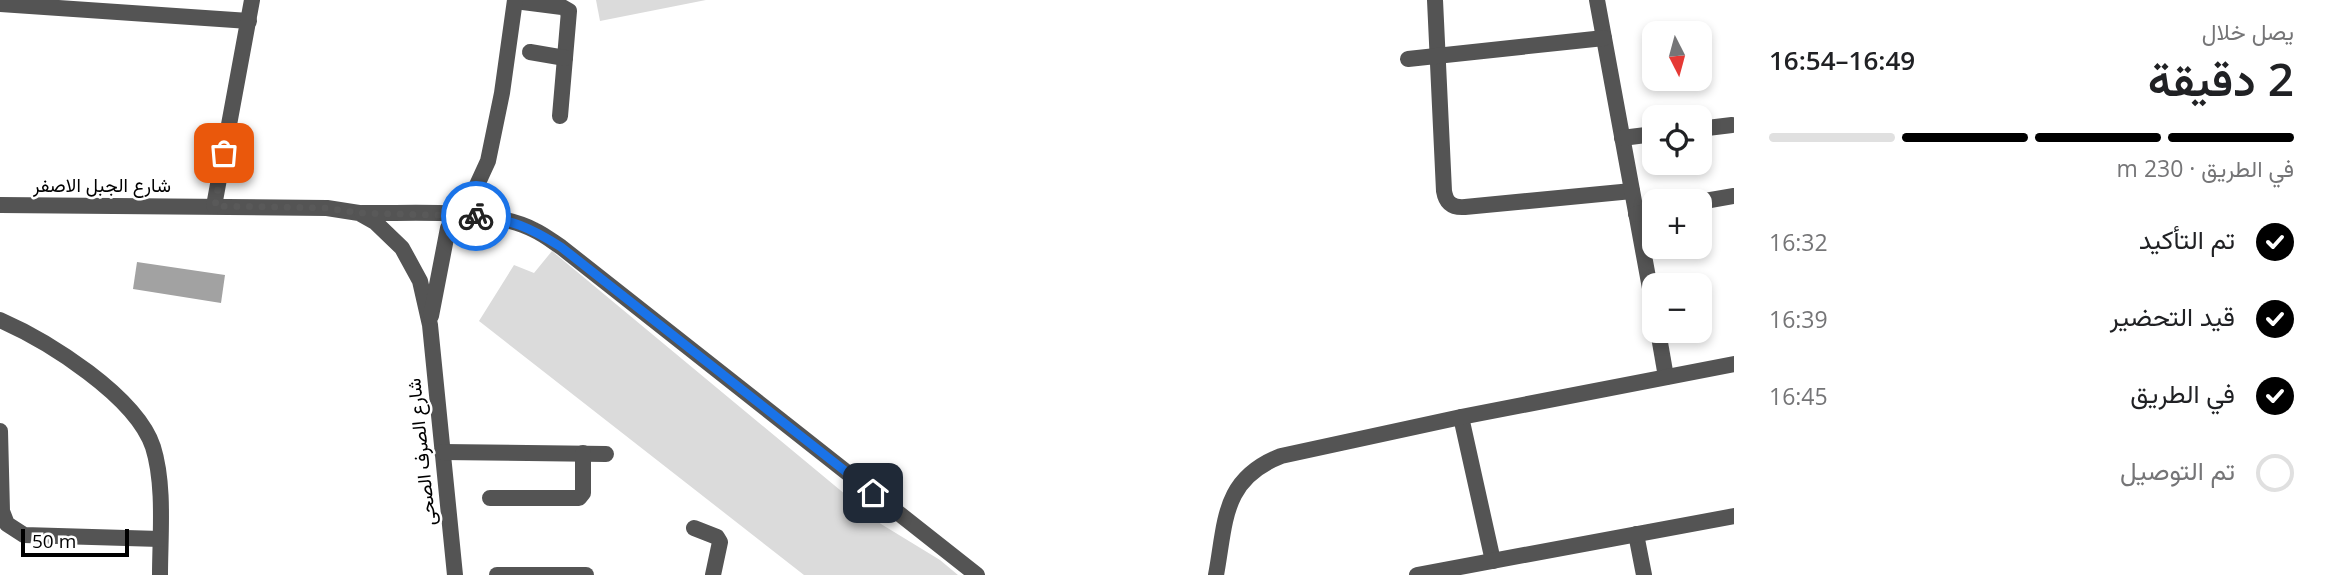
<!DOCTYPE html>
<html lang="ar">
<meta charset="utf-8">
<style>
:root{--surface:#fff;--page:#f6f6f6;--text:#202124;--muted:#757577;--line:#e0e0e0;--accent:#000}
body{margin:0;font-family:"Open Sans",Vazirmatn,sans-serif;background:var(--page);color:var(--text);direction:rtl;height:100vh;display:flex;flex-direction:column;font-size:26px;white-space:nowrap}
*{box-sizing:border-box;margin:0}
p{font-size:23px;color:var(--muted)}
.icon{flex:none;width:38px;height:38px;fill:none;stroke:currentColor;stroke-width:2;stroke-linecap:round;stroke-linejoin:round}
.map{position:relative;flex:1;overflow:hidden;direction:ltr}
.panel{display:flex;flex-direction:column;background:var(--surface);width:595px}
.panel>*{flex:none}
.needle{width:46px;rotate:174deg}
.controls{position:absolute;left:1642px;top:21px;display:grid;gap:14px}
.controls a{display:grid;place-items:center;width:70px;height:70px;border-radius:14px;background:var(--surface);box-shadow:0 4px 10px #0003;font-size:35px}
.scale{position:absolute;left:21px;bottom:18px;width:108px;box-sizing:border-box;padding-left:7px;border:4px solid #000;border-top:0;font-size:19px;line-height:24px;white-space:nowrap;color:#000;-webkit-text-stroke:5px #fff;paint-order:stroke}
.pin{position:absolute;display:grid;place-items:center;width:60px;height:60px;color:#fff;margin:-30px;border-radius:14px;box-shadow:0 4px 10px #0006}
.courier{position:absolute;display:grid;place-items:center;width:70px;height:70px;margin:-35px;border:5px solid #1a73e8;border-radius:50%;background:#fff;color:#222;box-shadow:0 2px 9px #0007}
.head em{font-style:normal;font-weight:600}
.head div{display:flex;flex-direction:column-reverse}
.head{display:flex;align-items:center;justify-content:space-between;height:119px;padding:0 35px}
h1{font-size:46px;font-weight:600;line-height:52px}
.bar{display:grid;grid-template-columns:repeat(4,1fr);gap:10px 7px;align-content:center;height:84px;padding:0 35px}
.bar i{height:9px;border-radius:5px;background:var(--line)}
.bar .on{background:var(--accent)}
.bar p{grid-column:span 4}
ol{padding:0 35px;list-style:none}
li{display:flex;align-items:center;gap:21px;height:77px}
li p{margin-inline-start:auto}
li .icon{padding:7px;border-radius:50%;background:var(--accent);color:#fff;stroke-width:4}
li:last-child{color:var(--muted)}
li i{width:38px;height:38px;border:4px solid var(--line);border-radius:50%}
main{display:flex;flex:1;min-height:0}
.map>svg:first-child{display:block}
.green{fill:#dbdbdb}
.water{fill:#a2a2a2}
.lines{fill:none;stroke-linecap:round;stroke-linejoin:round}
.minor{stroke:#545454;stroke-width:16}
.done{stroke:#595959;stroke-width:7;stroke-dasharray:0 12.6}
.route{stroke:#1a73e8;stroke-width:9}
.labels{text-anchor:middle;stroke-width:5;stroke-linejoin:round;paint-order:stroke}
.street-label{font-size:19px;fill:#000;stroke:#fff}
</style>
<main>
<section class="panel">
<div class="head"><div><h1>2 دقيقة</h1><p>يصل خلال</p></div><em>16:49–16:54</em></div>
<div class="bar"><i class="on"></i><i class="on"></i><i class="on"></i><i></i><p>في الطريق · 230 m</p></div>
<ol>
<li><svg class="icon" aria-label="check" viewBox="0 0 24 24"><path d="M5 12l5 5 9-10"/></svg>تم التأكيد<p>16:32</p></li>
<li><svg class="icon" aria-label="check" viewBox="0 0 24 24"><path d="M5 12l5 5 9-10"/></svg>قيد التحضير<p>16:39</p></li>
<li><svg class="icon" aria-label="check" viewBox="0 0 24 24"><path d="M5 12l5 5 9-10"/></svg>في الطريق<p>16:45</p></li>
<li><i></i>تم التوصيل</li>
</ol>
</section>
<div class="map">
<svg width="1734" height="575" viewBox="0 0 1734 575">
<rect width="100%" height="100%" fill="#fff"/>
<g class="green">
<path d="M596,0h110l-106,21z"/>
<path d="M552,251l329,273 59,36 18,15h-154l-325,-254 35,-56 20,8z"/>
</g>
<path class="water" d="M137,262l88,13 -4,28 -88,-14z"/>
<g class="lines">
<g class="minor">
<path d="M1435,0l9,191c2,12 8,17 21,16l167,-16"/>
<path d="M1597,0l57,310"/>
<path d="M515,1l47,6 7,4 -9,105"/>
<path d="M0,4l249,17"/>
<path d="M530,52l35,6"/>
<path d="M1408,59l196,-21"/>
<path d="M1699,129l33,-4"/>
<path d="M1622,138l32,-4"/>
<path d="M1699,202l35,-6"/>
<path d="M0,205l327,3 32,5 16,9 27,26 18,33 10,44 25,250"/>
<path d="M214,206l38,-206"/>
<path d="M362,213c49,1 128,-6 172,17 9,4 18,11 27,17l416,328"/>
<path d="M1636,214l18,-4"/>
<path d="M431,316l17,-88 23,-30 17,-37 14,-68 13,-93"/>
<path d="M0,320c48,21 136,76 153,127 12,38 7,89 7,128"/>
<path d="M1658,331l8,46"/>
<path d="M1461,417l32,144"/>
<path d="M0,431l2,80 5,13 17,11 136,4"/>
<path d="M442,452l164,2"/>
<path d="M490,498h89l4,-5v-40"/>
<path d="M694,528l23,9 3,5 -7,33"/>
<path d="M1636,534l8,41"/>
<path d="M497,575h89"/>
<path d="M1216,575c10,-54 6,-96 65,-119l180,-39 273,-53"/>
<path d="M1417,575l317,-59"/>
</g>
</g>
<g class="lines">
<path class="done" d="M224,153l-9,53 112,2 32,5 117,3"/>
<path class="route" d="M476,216c35,3 55,12 85,31l312,246"/>
</g>
<g class="labels">
<g class="street-label">
<text x="102" y="192">شارع الجبل الاصفر</text>
<text transform="translate(421 452) rotate(-96)" y="7">شارع الصرف الصحى</text>
</g>
</g>
</svg>
<div class="controls">
<a><svg class="needle" viewBox="-14 -14 28 28"><path d="M0-13l5 13h-10z" fill="#e53935"/><path d="M0 13l5-13h-10z" fill="#757577"/></svg></a>
<a><svg class="icon" aria-label="locate" viewBox="0 0 24 24"><circle cx="12" cy="12" r="6"/><path d="M12 2v4M12 18v4M2 12h4M18 12h4"/></svg></a>
<a>+</a>
<a>−</a>
</div>
<div class="scale">50 m</div>
<div class="pin" style="left:224px;top:153px;background:#ea580c"><svg class="icon" aria-label="bag" viewBox="0 0 24 24"><path d="M5 8h14l-1 12H6zM9 8a3 3 0 0 1 6 0"/></svg></div>
<div class="pin" style="left:873px;top:493px;background:#1f2937"><svg class="icon" aria-label="home" viewBox="0 0 24 24"><path d="M3 11l9-7 9 7M6 9v11h12V9"/></svg></div>
<div class="courier" style="left:476px;top:216px"><svg class="icon" aria-label="bike" viewBox="0 0 24 24"><circle cx="6" cy="16" r="4"/><circle cx="18" cy="16" r="4"/><path d="M6 16l4-8h5l3 8M10 8l3 8H6M13 5h3"/></svg></div>
</div>
</main>
